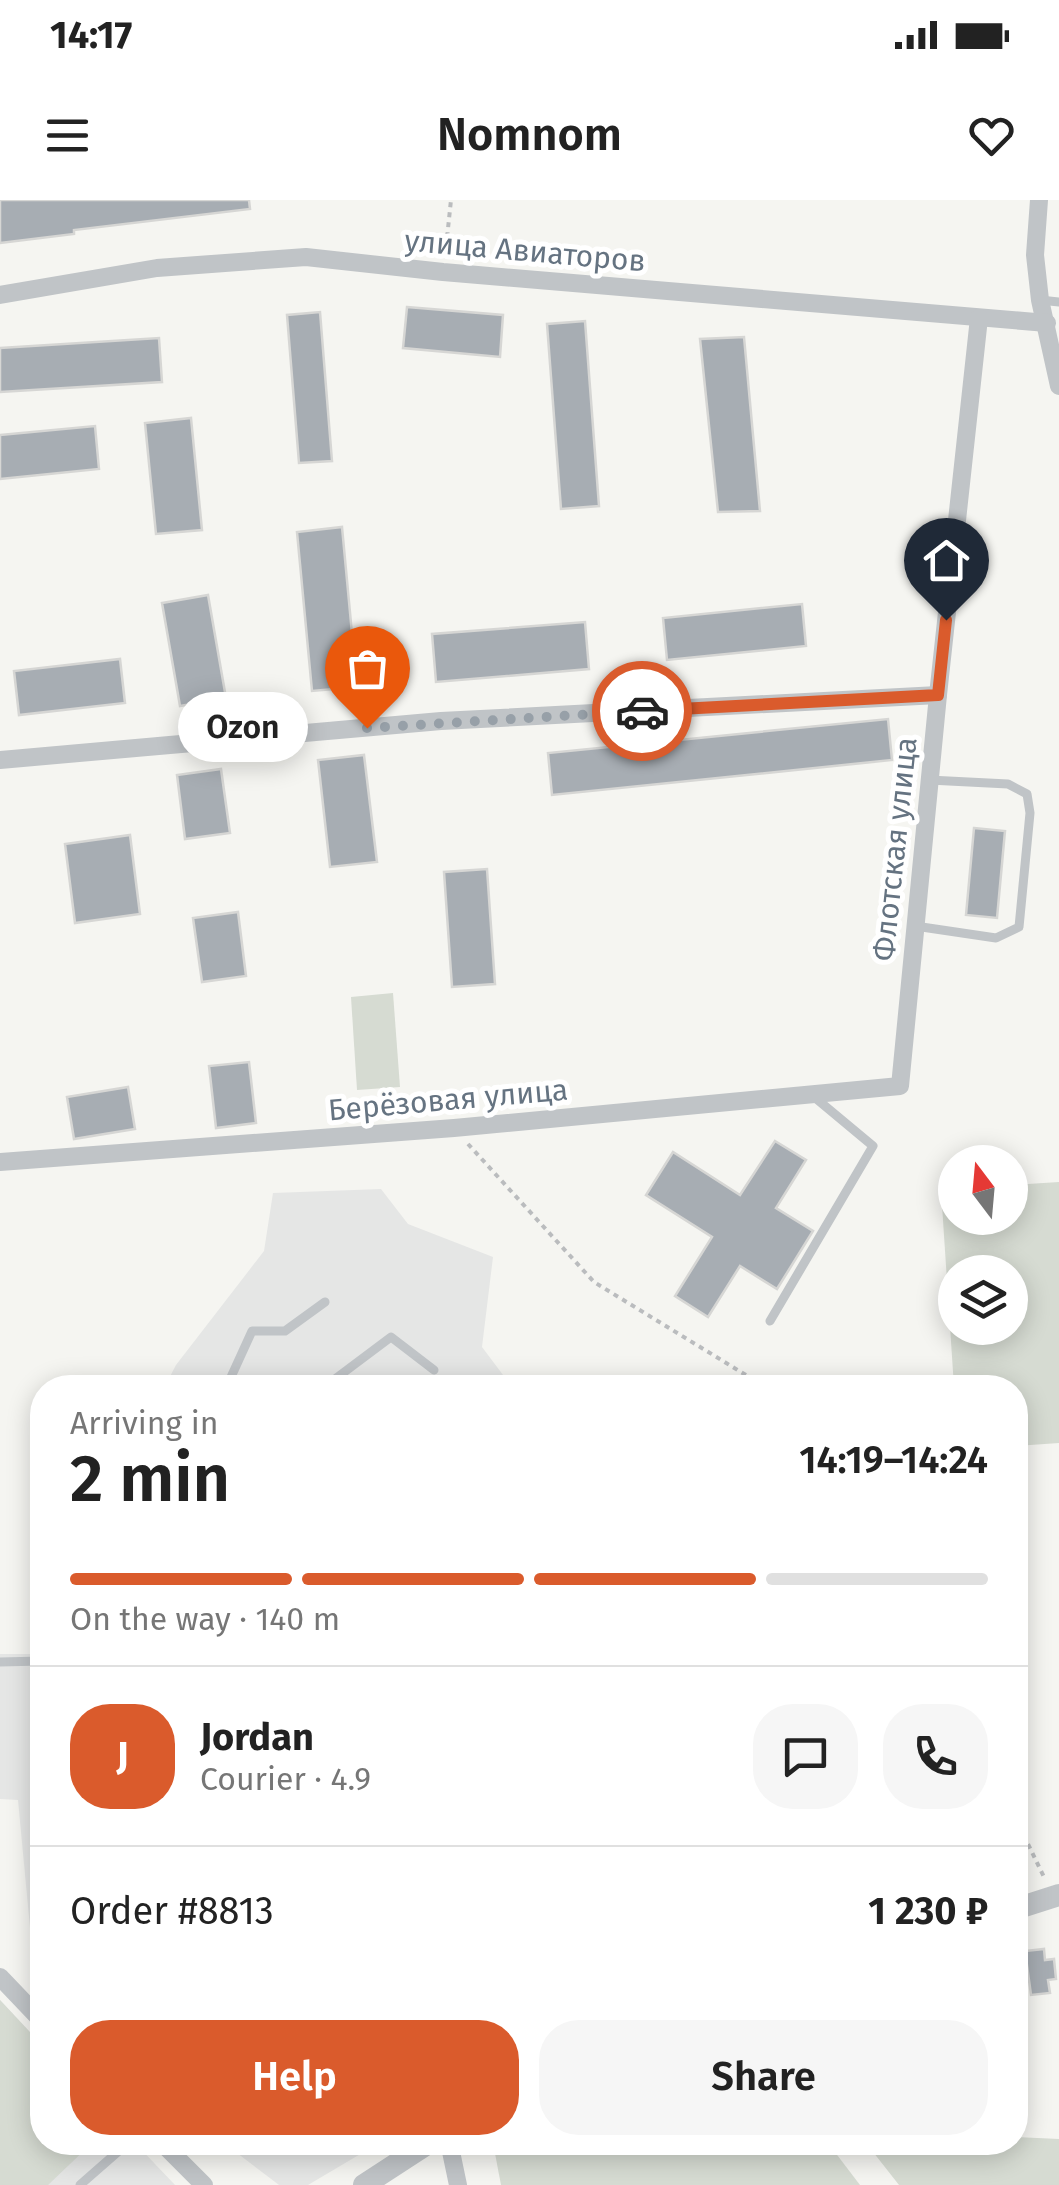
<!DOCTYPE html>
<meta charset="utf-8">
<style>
:root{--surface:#fff;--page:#f6f6f6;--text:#222;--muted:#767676;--line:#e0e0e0;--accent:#da5b2c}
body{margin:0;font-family:"Fira Sans",sans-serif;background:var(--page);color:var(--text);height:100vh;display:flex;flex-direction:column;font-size:38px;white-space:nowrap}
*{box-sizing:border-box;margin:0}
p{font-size:32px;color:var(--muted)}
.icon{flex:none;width:55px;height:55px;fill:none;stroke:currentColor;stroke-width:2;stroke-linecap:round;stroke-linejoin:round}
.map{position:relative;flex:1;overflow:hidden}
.sheet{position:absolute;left:30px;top:1175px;width:998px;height:780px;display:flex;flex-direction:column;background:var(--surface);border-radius:40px;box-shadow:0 5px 25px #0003}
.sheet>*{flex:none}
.needle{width:65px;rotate:344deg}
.buttons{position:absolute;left:938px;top:945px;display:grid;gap:20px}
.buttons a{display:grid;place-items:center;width:90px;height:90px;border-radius:50%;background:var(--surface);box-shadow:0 5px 25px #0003;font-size:50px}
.pin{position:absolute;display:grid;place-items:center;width:85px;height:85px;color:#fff;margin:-102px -42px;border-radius:50% 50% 50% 0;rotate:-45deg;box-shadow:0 0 10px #0007}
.pin .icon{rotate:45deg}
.courier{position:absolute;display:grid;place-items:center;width:100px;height:100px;margin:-50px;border:8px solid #da5b2c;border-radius:50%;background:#fff;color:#222;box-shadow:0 2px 12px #0007}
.bubble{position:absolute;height:70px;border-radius:35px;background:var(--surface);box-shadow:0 5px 25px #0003;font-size:32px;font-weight:600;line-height:70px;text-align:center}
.headline em{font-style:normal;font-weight:600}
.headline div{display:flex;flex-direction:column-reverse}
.headline{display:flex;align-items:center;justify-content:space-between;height:170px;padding:0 40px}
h1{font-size:65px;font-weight:600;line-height:75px}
.bar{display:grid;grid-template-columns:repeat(4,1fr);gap:15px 10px;align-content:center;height:120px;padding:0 40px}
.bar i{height:12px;border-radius:8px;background:var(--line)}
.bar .current{background:var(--accent)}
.bar p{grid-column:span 4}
.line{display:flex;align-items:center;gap:25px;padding:0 40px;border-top:2px solid var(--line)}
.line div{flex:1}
.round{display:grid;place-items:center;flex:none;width:105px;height:105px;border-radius:40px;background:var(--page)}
.button{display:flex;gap:20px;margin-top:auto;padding:20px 40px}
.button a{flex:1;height:115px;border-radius:40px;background:var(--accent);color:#fff;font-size:40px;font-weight:600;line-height:115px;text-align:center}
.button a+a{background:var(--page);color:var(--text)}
.status{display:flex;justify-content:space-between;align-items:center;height:70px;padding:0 50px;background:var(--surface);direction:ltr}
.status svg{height:28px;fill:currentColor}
header{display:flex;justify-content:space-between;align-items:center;height:130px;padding:0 40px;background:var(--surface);font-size:45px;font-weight:600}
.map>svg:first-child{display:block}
.built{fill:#e5e6e5}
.green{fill:#d6dbd2;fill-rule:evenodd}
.building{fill:#a7adb3;stroke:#d6d6d4;stroke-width:2.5}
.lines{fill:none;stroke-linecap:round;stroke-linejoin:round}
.path{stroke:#babcbe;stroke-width:4;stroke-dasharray:5 5;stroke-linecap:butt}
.service{stroke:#c0c4c7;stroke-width:9}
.minor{stroke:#c0c4c7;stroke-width:18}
.tertiary{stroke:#c0c4c7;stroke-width:22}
.done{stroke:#97a0a8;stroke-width:10;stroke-dasharray:0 18}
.route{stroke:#da5b2c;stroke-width:12}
.labels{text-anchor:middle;stroke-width:10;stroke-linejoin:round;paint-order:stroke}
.street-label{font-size:30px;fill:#657381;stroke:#fff}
</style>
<div class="status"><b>14:17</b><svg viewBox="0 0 49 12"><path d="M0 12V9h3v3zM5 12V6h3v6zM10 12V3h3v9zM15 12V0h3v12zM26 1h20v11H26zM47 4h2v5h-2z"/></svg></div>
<header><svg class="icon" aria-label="menu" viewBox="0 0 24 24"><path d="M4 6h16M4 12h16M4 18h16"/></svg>Nomnom<svg class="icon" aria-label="heart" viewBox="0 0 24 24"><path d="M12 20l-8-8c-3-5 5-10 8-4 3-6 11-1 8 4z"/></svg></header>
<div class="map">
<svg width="1059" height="1985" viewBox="0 0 1059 1985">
<rect width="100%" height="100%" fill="#f5f5f1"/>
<g class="built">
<path d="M381,989l27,35 85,33 -11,90 30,40 -348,1 12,-23 88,-114 9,-58z"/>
<path d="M42,1429v320h-10l-14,-149 -18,-1v-145h31z"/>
<path d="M0,1800l42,45v97l93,1 40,42h-175z"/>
<path d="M224,1943v-1l155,1 -71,42h-29z"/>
</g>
<g class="green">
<path d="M393,793l7,94 -43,3 -6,-93z"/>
<path d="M1059,982v261l-44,3v-58l-61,-1 -13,-197 14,-1v29h55v-33zM955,1072h55v56h-55z"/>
<path d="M0,1800l42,45v97l50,1 -44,42h-48z"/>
<path d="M1015,1937l44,2v46h-160l-33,-42 149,-1z"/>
<path d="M493,1943h335l32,42h-359z"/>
</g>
<g class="building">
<path d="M0,0h249l1,9 -176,21v4l-74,9z"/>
<path d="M407,107l96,8 -3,42 -97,-9z"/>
<path d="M320,112l12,149 -33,2 -12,-148z"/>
<path d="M585,121l14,185 -38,3 -14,-185z"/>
<path d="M744,137l16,174 -42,1 -18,-173z"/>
<path d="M159,138l3,44 -162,10v-44z"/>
<path d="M191,218l11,112 -46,4 -11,-111z"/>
<path d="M95,226l4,43 -99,10v-44z"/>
<path d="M342,327l15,160 -45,4 -15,-159z"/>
<path d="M208,395l18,103 -46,8 -18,-103z"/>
<path d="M802,404l4,42 -139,14 -4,-42z"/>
<path d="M585,422l4,47 -153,13 -4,-48z"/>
<path d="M120,459l5,44 -106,12 -5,-44z"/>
<path d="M888,519l4,41 -340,35 -4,-42z"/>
<path d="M364,555l13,107 -47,5 -12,-107z"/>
<path d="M221,569l9,64 -45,6 -8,-64z"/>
<path d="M974,628l31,3 -8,87 -31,-3z"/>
<path d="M130,635l10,79 -65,9 -10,-79z"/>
<path d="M487,669l8,115 -43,3 -8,-115z"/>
<path d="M238,712l8,64 -44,6 -9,-64z"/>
<path d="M249,862l7,61 -40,5 -7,-62z"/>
<path d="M128,887l7,42 -61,10 -7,-42z"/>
<path d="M775,941l31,19 -30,48 37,23 -36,58 -37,-23 -32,51 -33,-21 37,-59 -66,-42 27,-43 67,43z"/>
<path d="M1044,1749l1,11 9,-1 2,20 -8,1 2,13 -19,2 -6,-44z"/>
</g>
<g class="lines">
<g class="path">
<path d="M445,57l6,-57"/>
<path d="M468,944l126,138 173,106"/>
<path d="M1015,1617l30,62"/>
</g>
<g class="service">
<path d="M1040,100l19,2"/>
<path d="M915,726l81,12 23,-11 11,-114 -3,-19 -19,-10 -79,-4"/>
<path d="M770,1121l103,-175 -60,-50"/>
<path d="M226,1188l26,-57h33l40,-29"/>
<path d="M323,1188l68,-51 43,33"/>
<path d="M0,1462l42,-1"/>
<path d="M80,1985l49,-43"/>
</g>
<g class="minor">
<path d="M1039,0l-4,55 5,45 19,86"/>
<path d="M0,95l157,-27 149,-11 137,15 604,51"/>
<path d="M0,560l441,-39 497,-26"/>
<path d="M0,962l454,-34 446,-42 38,-391 41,-377"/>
<path d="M0,1777l42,44"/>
<path d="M161,1942l43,43"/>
<path d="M449,1942l9,43"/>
</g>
<g class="tertiary">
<path d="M1015,1709l44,-14"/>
<path d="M364,1985l66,-43"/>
</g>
</g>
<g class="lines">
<path class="done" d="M367,528l275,-17"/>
<path class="route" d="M642,511l296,-16 8,-75"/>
</g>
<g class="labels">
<g class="street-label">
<text transform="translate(525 51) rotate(5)" y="10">улица Авиаторов</text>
<text transform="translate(895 649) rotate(-84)" y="10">Флотская улица</text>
<text transform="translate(448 900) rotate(-5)" y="10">Берёзовая улица</text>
</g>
</g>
</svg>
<div class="buttons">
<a><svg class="needle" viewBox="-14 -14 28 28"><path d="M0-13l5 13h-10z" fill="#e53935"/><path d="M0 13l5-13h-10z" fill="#767676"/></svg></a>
<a><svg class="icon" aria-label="layers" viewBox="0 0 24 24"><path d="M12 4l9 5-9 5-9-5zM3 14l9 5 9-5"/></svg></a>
</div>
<div class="pin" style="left:367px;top:528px;background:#ea580c"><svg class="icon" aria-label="bag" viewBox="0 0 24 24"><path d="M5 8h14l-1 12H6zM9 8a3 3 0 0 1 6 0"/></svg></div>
<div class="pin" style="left:946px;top:420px;background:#1f2937"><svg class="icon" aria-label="home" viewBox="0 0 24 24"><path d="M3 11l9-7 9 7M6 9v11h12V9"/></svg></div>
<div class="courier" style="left:642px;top:511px"><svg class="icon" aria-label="car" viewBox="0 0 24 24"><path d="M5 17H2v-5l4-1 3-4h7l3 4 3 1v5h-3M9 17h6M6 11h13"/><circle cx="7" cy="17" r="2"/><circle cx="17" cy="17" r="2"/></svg></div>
<div class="bubble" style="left:178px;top:492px;width:130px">Ozon</div>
<section class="sheet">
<div class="headline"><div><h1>2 min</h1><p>Arriving in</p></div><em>14:19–14:24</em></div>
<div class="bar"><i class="current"></i><i class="current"></i><i class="current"></i><i></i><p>On the way · 140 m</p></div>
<div class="line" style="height:180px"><b class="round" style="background:var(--accent);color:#fff">J</b><div><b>Jordan</b><p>Courier · 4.9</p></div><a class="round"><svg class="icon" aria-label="chat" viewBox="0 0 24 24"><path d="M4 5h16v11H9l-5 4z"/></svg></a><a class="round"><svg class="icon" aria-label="phone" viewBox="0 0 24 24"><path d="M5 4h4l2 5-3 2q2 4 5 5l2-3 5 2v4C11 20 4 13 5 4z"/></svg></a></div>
<div class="line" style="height:130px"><div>Order #8813</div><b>1 230 ₽</b></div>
<div class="button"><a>Help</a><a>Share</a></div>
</section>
</div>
